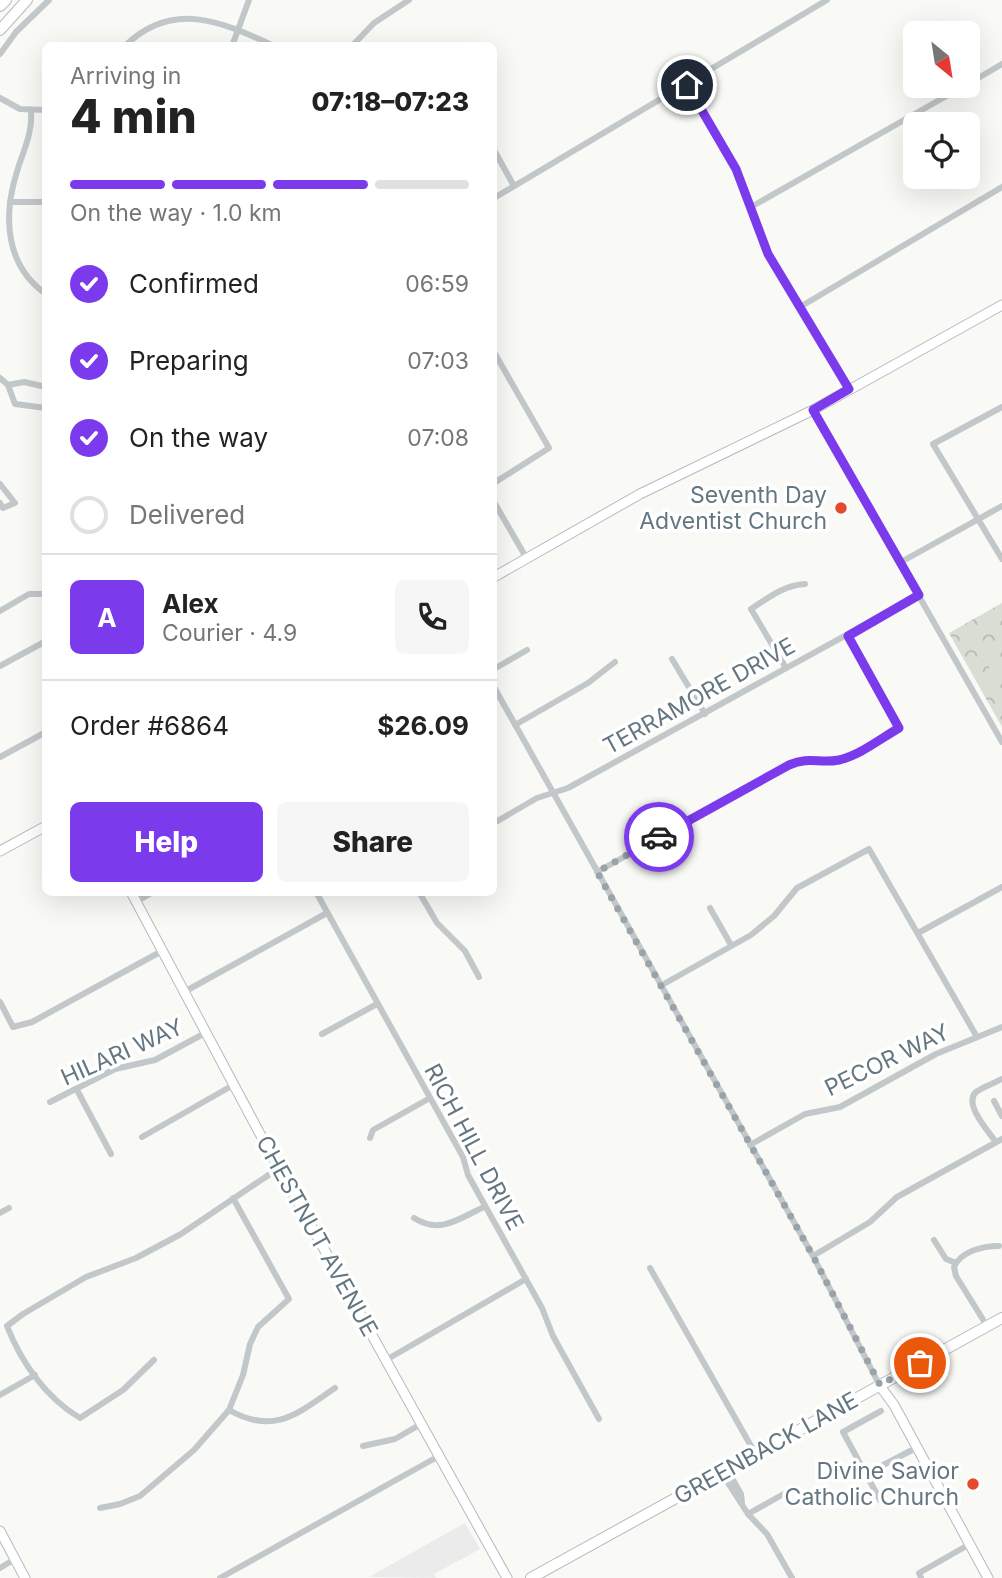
<!DOCTYPE html>
<meta charset="utf-8">
<style>
:root{--surface:#fff;--page:#f6f6f6;--text:#222;--muted:#767676;--line:#e0e0e0;--accent:#7c3aed}
body{margin:0;font-family:Inter,sans-serif;background:var(--page);color:var(--text);height:100vh;display:flex;flex-direction:column;font-size:26px;white-space:nowrap}
*{box-sizing:border-box;margin:0}
p{font-size:23px;color:var(--muted)}
.icon{flex:none;width:38px;height:38px;fill:none;stroke:currentColor;stroke-width:2;stroke-linecap:round;stroke-linejoin:round}
.map{position:relative;flex:1;overflow:hidden}
.details{position:absolute;left:42px;top:42px;width:455px;height:854px;display:flex;flex-direction:column;background:var(--surface);border-radius:10px;box-shadow:0 7px 28px #0002}
.details>*{flex:none}
.needle{width:46px;rotate:150deg}
.fabs{position:absolute;left:903px;top:21px;display:grid;gap:14px}
.fabs a{display:grid;place-items:center;width:77px;height:77px;border-radius:10px;background:var(--surface);box-shadow:0 7px 28px #0002;font-size:35px}
.pin{position:absolute;display:grid;place-items:center;width:60px;height:60px;color:#fff;margin:-30px;border:4px solid #fff;border-radius:50%;box-shadow:0 2px 7px #0007}
.courier{position:absolute;display:grid;place-items:center;width:70px;height:70px;margin:-35px;border:5px solid #7c3aed;border-radius:50%;background:#fff;color:#222;box-shadow:0 2px 9px #0007}
.overview em{font-style:normal;font-weight:800}
.overview div{display:flex;flex-direction:column-reverse}
.overview{display:flex;align-items:center;justify-content:space-between;height:119px;padding:0 28px}
h1{font-size:46px;font-weight:800;line-height:52px}
.bar{display:grid;grid-template-columns:repeat(4,1fr);gap:10px 7px;align-content:center;height:84px;padding:0 28px}
.bar i{height:9px;border-radius:5px;background:var(--line)}
.bar .selected{background:var(--accent)}
.bar p{grid-column:span 4}
.line{display:flex;align-items:center;gap:18px;padding:0 28px;border-top:2px solid var(--line)}
.line div{flex:1}
.round{display:grid;place-items:center;flex:none;width:74px;height:74px;border-radius:10px;background:var(--page)}
ol{padding:0 28px;list-style:none}
li{display:flex;align-items:center;gap:21px;height:77px}
li p{margin-inline-start:auto}
li .icon{padding:7px;border-radius:50%;background:var(--accent);color:#fff;stroke-width:4}
li:last-child{color:var(--muted)}
li i{width:38px;height:38px;border:4px solid var(--line);border-radius:50%}
.cta{display:flex;gap:14px;margin-top:auto;padding:14px 28px}
.cta a{flex:1;height:80px;border-radius:10px;background:var(--accent);color:#fff;font-size:28px;font-weight:800;line-height:80px;text-align:center}
.cta a+a{background:var(--page);color:var(--text)}
.map>svg:first-child{display:block}
.built{fill:#eaebea}
.forest{fill:url(#forest-crowns)}
.garden{fill:#d9ded5}
.lines{fill:none;stroke-linecap:round;stroke-linejoin:round}
.secondary-casing{stroke:#b5bbbf;stroke-width:11}
.primary-casing{stroke:#b4babd;stroke-width:12}
.street{stroke:#c2c7ca;stroke-width:6}
.secondary{stroke:#fff;stroke-width:9}
.primary{stroke:#fff;stroke-width:10}
.done{stroke:#98a4aa;stroke-width:7;stroke-dasharray:0 12.6}
.route{stroke:#7c3aed;stroke-width:9}
.poi-dot{fill:#e44a2b;stroke:#fff;stroke-width:2.5}
.labels{text-anchor:middle;stroke-width:7;stroke-linejoin:round;paint-order:stroke}
.poi-label{font-size:23px;fill:#647781;stroke:#fff;text-anchor:end}
.street-label{font-size:23px;fill:#647781;stroke:#fff}
</style>
<div class="map">
<svg width="1002" height="1578" viewBox="0 0 1002 1578">
<defs>
<pattern id="forest-crowns" width="20" height="18" patternUnits="userSpaceOnUse" patternTransform="scale(1.75)"><rect width="20" height="18" fill="#d9ded5"/><path d="M2 6a3 3 0 1 1 6 0M12 15a3 3 0 1 1 6 0" fill="none" stroke="#b4b9b2"/></pattern>
</defs>
<rect width="100%" height="100%" fill="#f9f9f6"/>
<path class="built" d="M465,1523l15,26 -46,25 2,4 -67,-1z"/>
<path class="forest" d="M1002,603v124l-53,-94z"/>
<path class="garden" d="M994,652l8,14v10l-6,3 -12,-21z"/>
<g class="lines">
<defs>
<g id="secondary">
<path d="M494,577l146,-83 173,-84 189,-105"/>
<path d="M0,851l46,-25"/>
<path d="M131,892l129,242 247,444"/>
<path d="M880,1386l14,19 94,173"/>
<path d="M0,1531l25,47"/>
</g>
<g id="primary">
<path d="M0,6l6,-6"/>
<path d="M0,30l27,-30"/>
<path d="M531,1578l471,-260"/>
</g>
</defs>
<use href="#secondary" class="secondary-casing"/>
<use href="#primary" class="primary-casing"/>
<g class="street">
<path d="M125,46c47,-46 96,-25 149,0"/>
<path d="M232,46l17,-46"/>
<path d="M352,46l22,-23 35,-23"/>
<path d="M0,54l16,-22 33,-32"/>
<path d="M968,84l34,-20"/>
<path d="M687,85l49,84 32,85 82,135"/>
<path d="M0,98l20,11 26,1"/>
<path d="M31,111c2,23 -9,42 -15,64 -13,43 -10,91 30,119"/>
<path d="M494,150l20,36"/>
<path d="M494,198l333,-198"/>
<path d="M10,202h36"/>
<path d="M751,207l213,-121"/>
<path d="M800,307l202,-120"/>
<path d="M494,352l55,96 -55,35"/>
<path d="M0,378l8,7 7,19 31,4"/>
<path d="M8,385l16,-3 22,5"/>
<path d="M1002,407l-69,37 69,115"/>
<path d="M813,410l189,332"/>
<path d="M0,484l15,19 -12,5 -3,-5"/>
<path d="M494,502l33,57"/>
<path d="M901,562l101,-56"/>
<path d="M0,611l29,-17h17"/>
<path d="M672,659l33,55"/>
<path d="M0,666l46,-25"/>
<path d="M786,668l-35,-59c17,-11 33,-24 54,-25"/>
<path d="M494,669l33,-19"/>
<path d="M494,687l319,569 67,130"/>
<path d="M515,725l73,-42 27,-21"/>
<path d="M0,757l46,-25"/>
<path d="M494,823l43,-25 31,-10 351,-193"/>
<path d="M597,872l192,-107c21,-9 30,-1 50,-5 21,-5 41,-21 60,-32l-51,-92"/>
<path d="M316,892l147,265 5,18 74,133 11,28 46,83"/>
<path d="M419,892l18,31 28,28 14,26"/>
<path d="M136,902l17,-10"/>
<path d="M710,908l21,37"/>
<path d="M918,933l84,-46"/>
<path d="M662,985l89,-50 23,-19 23,-28 72,-39 108,188"/>
<path d="M184,992l143,-79"/>
<path d="M0,1002l13,25 19,-5 130,-71"/>
<path d="M322,1034l55,-30"/>
<path d="M77,1090l34,64"/>
<path d="M994,1101l8,15"/>
<path d="M50,1102l65,-33 40,-9 52,-28"/>
<path d="M142,1137l93,-53"/>
<path d="M370,1138l3,-8 57,-32"/>
<path d="M996,1142c-7,-10 -33,-38 -20,-50 7,-5 18,-9 26,-13"/>
<path d="M750,1145l55,-31 35,-7 96,-53 66,-27"/>
<path d="M0,1213l9,-5"/>
<path d="M414,1218c27,17 45,0 70,-11"/>
<path d="M934,1240l12,19 10,4"/>
<path d="M813,1256l57,-34 27,-25 105,-58"/>
<path d="M650,1268l105,185"/>
<path d="M987,1326l-31,-50 -2,-9c7,-16 29,-21 45,-21"/>
<path d="M154,1360l-31,30 -43,28c-34,-20 -59,-56 -73,-92l16,-12 63,-37 50,-19 45,-24 98,-66"/>
<path d="M386,1360l140,-81"/>
<path d="M0,1395l35,-20"/>
<path d="M229,1410c46,26 69,3 106,-22"/>
<path d="M363,1446l32,-7 26,-15"/>
<path d="M727,1469l14,25 1,8"/>
<path d="M721,1472l27,42 19,20 25,44"/>
<path d="M866,1474l50,-26"/>
<path d="M880,1500l-37,-68 38,-21"/>
<path d="M100,1508l20,-4 20,-8 54,-46 35,-40 14,-35 7,-31 8,-17 31,-28 -56,-101"/>
<path d="M748,1514l41,-23"/>
<path d="M0,1568l15,-9"/>
<path d="M220,1578l219,-122"/>
<path d="M921,1578l-2,-5 51,-29"/>
</g>
<use href="#secondary" class="secondary"/>
<use href="#primary" class="primary"/>
</g>
<g class="lines">
<path class="done" d="M659,837l-62,35 216,384 67,129 40,-22"/>
<path class="route" d="M659,837l130,-72c21,-9 30,-1 50,-5 21,-5 41,-21 60,-32l-51,-92 71,-41 -106,-185 36,-21 -81,-135 -32,-85 -49,-84"/>
</g>
<g class="poi-dot">
<circle cx="841" cy="508" r="7"/>
<circle cx="973" cy="1484" r="7"/>
</g>
<g class="labels">
<g class="poi-label">
<text x="827" y="503">Seventh Day<tspan x="827" dy="26">Adventist Church</tspan></text>
<text x="959" y="1479">Divine Savior<tspan x="959" dy="26">Catholic Church</tspan></text>
</g>
<g class="street-label">
<text transform="translate(699 696) rotate(-29)" y="8">TERRAMORE DRIVE</text>
<text transform="translate(122 1052) rotate(-24)" y="8">HILARI WAY</text>
<text transform="translate(887 1060) rotate(-26)" y="8">PECOR WAY</text>
<text transform="translate(474 1147) rotate(62)" y="8">RICH HILL DRIVE</text>
<text transform="translate(317 1236) rotate(61)" y="8">CHESTNUT AVENUE</text>
<text transform="translate(766 1448) rotate(-29)" y="8">GREENBACK LANE</text>
</g>
</g>
</svg>
<div class="fabs">
<a><svg class="needle" viewBox="-14 -14 28 28"><path d="M0-13l5 13h-10z" fill="#e53935"/><path d="M0 13l5-13h-10z" fill="#767676"/></svg></a>
<a><svg class="icon" aria-label="locate" viewBox="0 0 24 24"><circle cx="12" cy="12" r="6"/><path d="M12 2v4M12 18v4M2 12h4M18 12h4"/></svg></a>
</div>
<div class="pin" style="left:920px;top:1363px;background:#ea580c"><svg class="icon" aria-label="bag" viewBox="0 0 24 24"><path d="M5 8h14l-1 12H6zM9 8a3 3 0 0 1 6 0"/></svg></div>
<div class="pin" style="left:687px;top:85px;background:#1f2937"><svg class="icon" aria-label="home" viewBox="0 0 24 24"><path d="M3 11l9-7 9 7M6 9v11h12V9"/></svg></div>
<div class="courier" style="left:659px;top:837px"><svg class="icon" aria-label="car" viewBox="0 0 24 24"><path d="M5 17H2v-5l4-1 3-4h7l3 4 3 1v5h-3M9 17h6M6 11h13"/><circle cx="7" cy="17" r="2"/><circle cx="17" cy="17" r="2"/></svg></div>
<section class="details">
<div class="overview"><div><h1>4 min</h1><p>Arriving in</p></div><em>07:18–07:23</em></div>
<div class="bar"><i class="selected"></i><i class="selected"></i><i class="selected"></i><i></i><p>On the way · 1.0 km</p></div>
<ol>
<li><svg class="icon" aria-label="check" viewBox="0 0 24 24"><path d="M5 12l5 5 9-10"/></svg>Confirmed<p>06:59</p></li>
<li><svg class="icon" aria-label="check" viewBox="0 0 24 24"><path d="M5 12l5 5 9-10"/></svg>Preparing<p>07:03</p></li>
<li><svg class="icon" aria-label="check" viewBox="0 0 24 24"><path d="M5 12l5 5 9-10"/></svg>On the way<p>07:08</p></li>
<li><i></i>Delivered</li>
</ol>
<div class="line" style="height:126px"><b class="round" style="background:var(--accent);color:#fff">A</b><div><b>Alex</b><p>Courier · 4.9</p></div><a class="round"><svg class="icon" aria-label="phone" viewBox="0 0 24 24"><path d="M5 4h4l2 5-3 2q2 4 5 5l2-3 5 2v4C11 20 4 13 5 4z"/></svg></a></div>
<div class="line" style="height:91px"><div>Order #6864</div><b>$26.09</b></div>
<div class="cta"><a>Help</a><a>Share</a></div>
</section>
</div>
